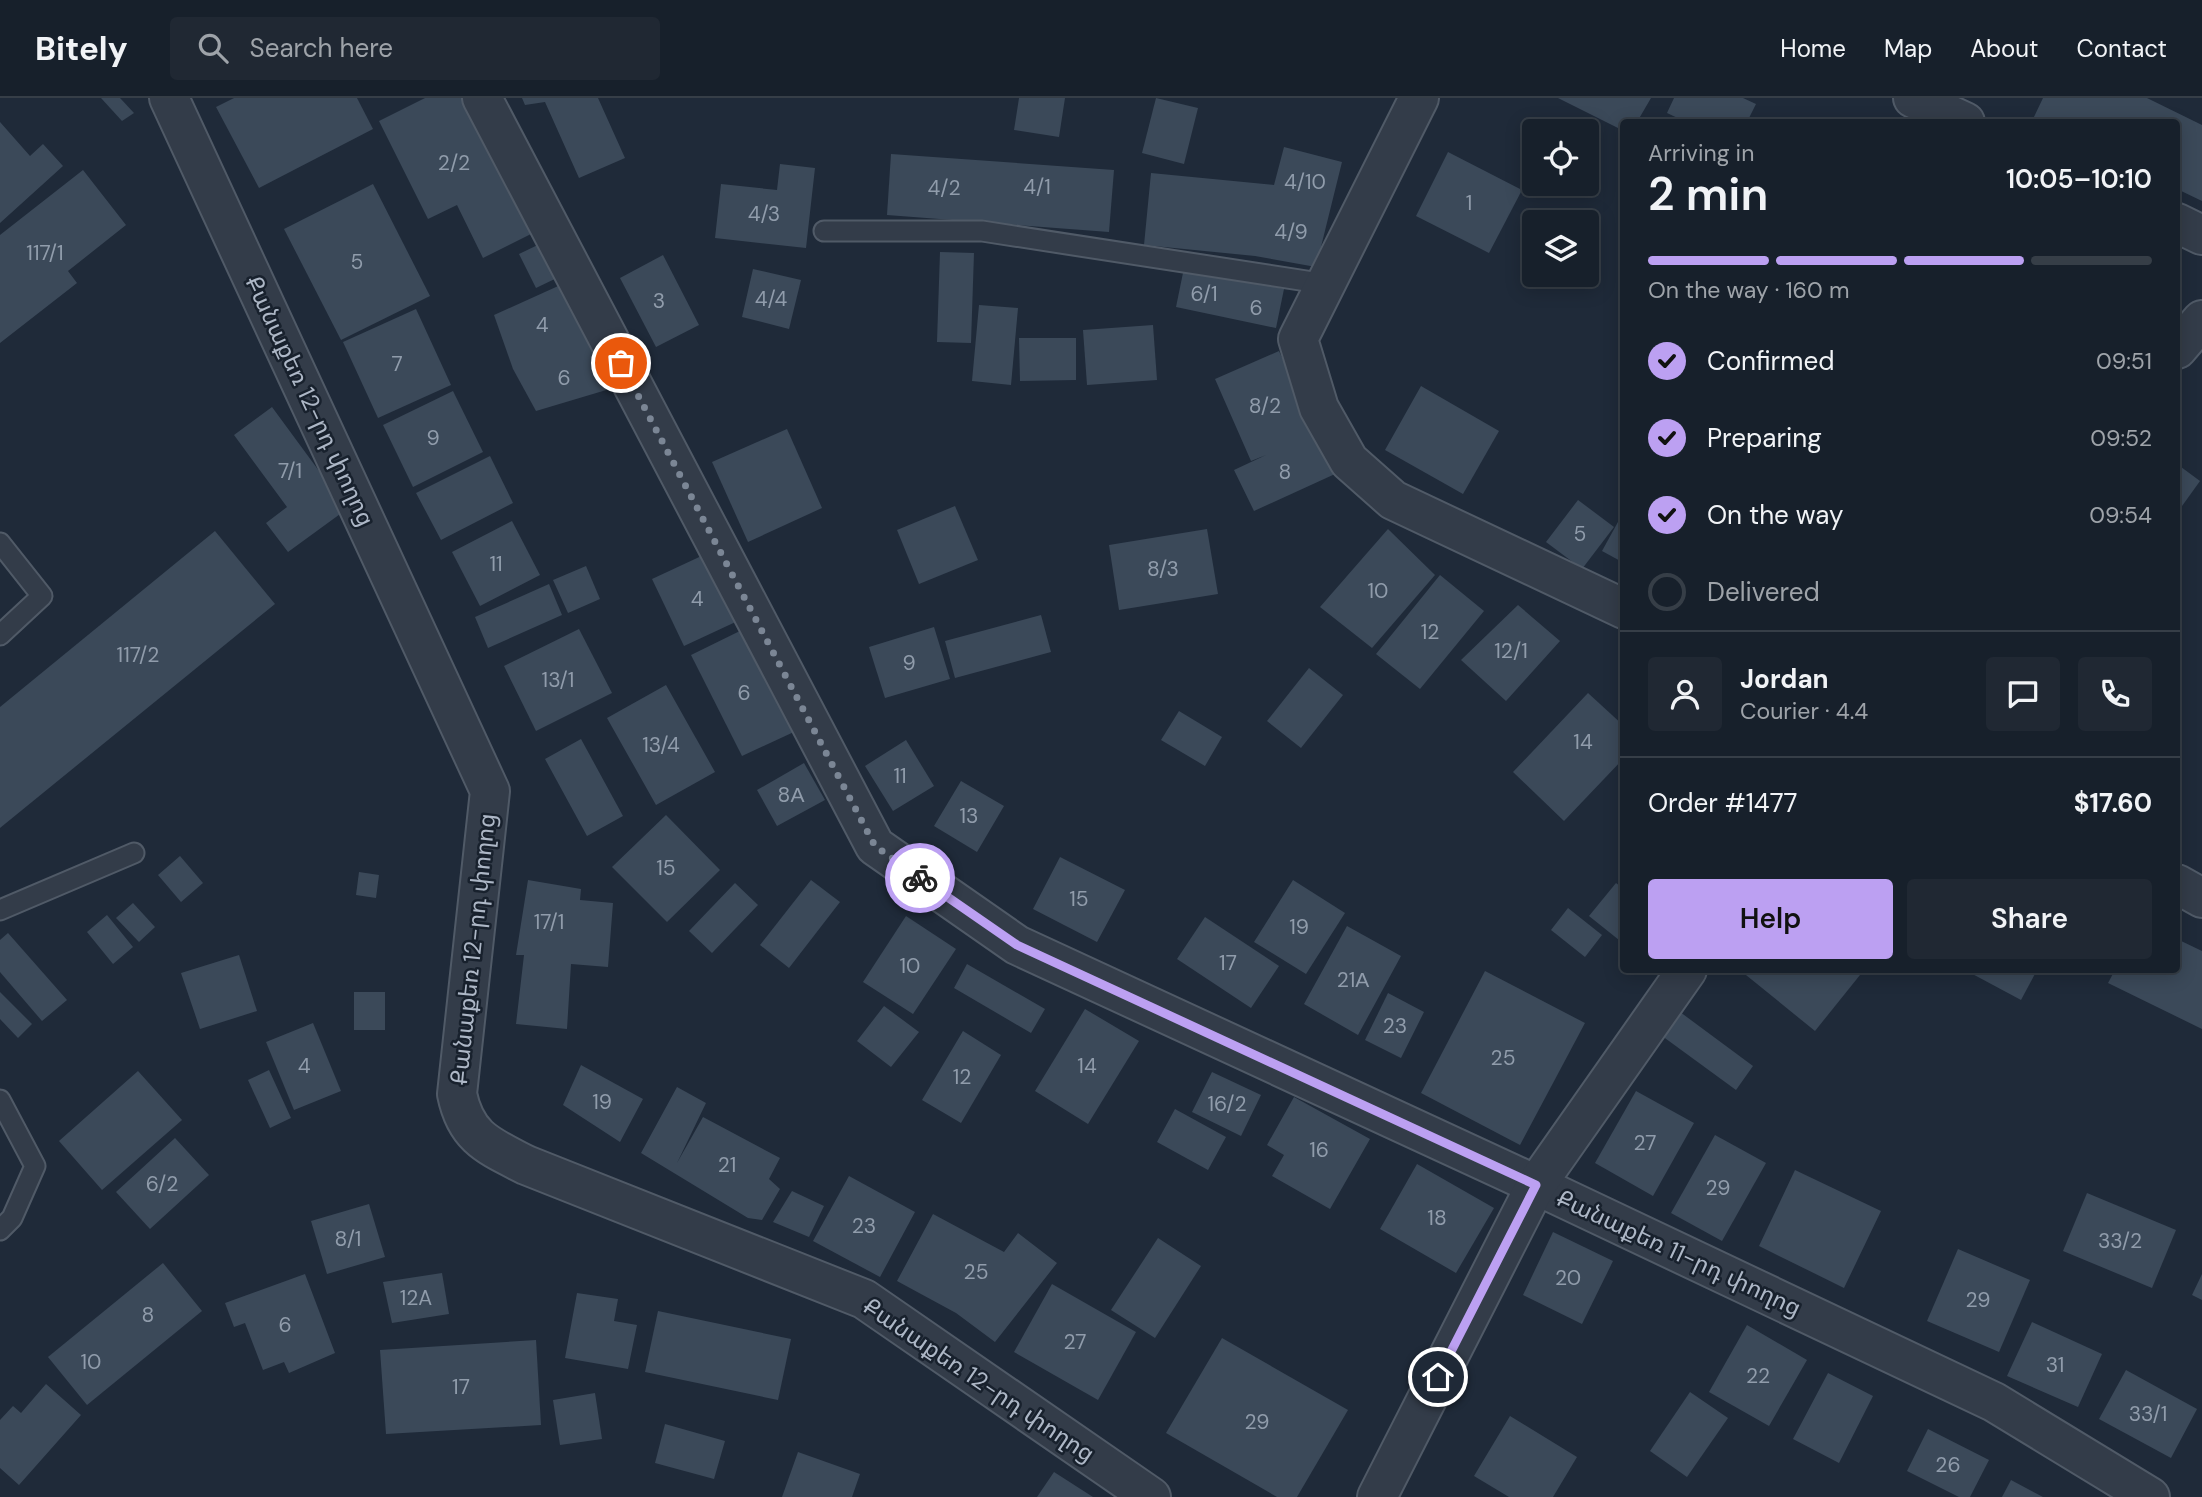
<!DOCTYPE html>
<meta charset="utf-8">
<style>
:root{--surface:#17202b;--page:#202833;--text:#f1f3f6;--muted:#9ea3a9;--line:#363e47;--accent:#bca0f2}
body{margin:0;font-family:"DM Sans","Noto Sans Armenian",sans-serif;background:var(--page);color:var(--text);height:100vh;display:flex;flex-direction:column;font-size:26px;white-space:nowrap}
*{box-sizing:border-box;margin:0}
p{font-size:23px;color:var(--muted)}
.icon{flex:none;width:38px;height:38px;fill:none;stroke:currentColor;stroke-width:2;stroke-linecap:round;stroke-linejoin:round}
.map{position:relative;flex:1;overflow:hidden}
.side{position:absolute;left:1620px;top:21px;width:560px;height:854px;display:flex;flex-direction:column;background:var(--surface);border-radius:7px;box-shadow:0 4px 18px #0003,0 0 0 2px var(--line)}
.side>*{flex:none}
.tools{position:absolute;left:1522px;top:21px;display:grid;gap:14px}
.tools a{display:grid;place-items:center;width:77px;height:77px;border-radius:7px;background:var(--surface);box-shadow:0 4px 18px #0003,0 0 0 2px var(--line);font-size:35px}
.pin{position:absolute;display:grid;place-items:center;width:60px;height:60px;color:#fff;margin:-30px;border:4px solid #fff;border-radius:50%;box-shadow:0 2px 7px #0007}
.courier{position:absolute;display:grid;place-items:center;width:70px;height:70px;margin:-35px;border:5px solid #bca0f2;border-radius:50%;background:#fff;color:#222;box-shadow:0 2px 9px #0007}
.headline em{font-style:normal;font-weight:600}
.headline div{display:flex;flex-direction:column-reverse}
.headline{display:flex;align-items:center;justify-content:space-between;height:119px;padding:0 28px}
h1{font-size:46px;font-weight:600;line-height:52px}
.bar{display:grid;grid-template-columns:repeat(4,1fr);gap:10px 7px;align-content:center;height:84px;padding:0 28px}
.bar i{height:9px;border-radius:5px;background:var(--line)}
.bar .selected{background:var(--accent)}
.bar p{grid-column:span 4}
.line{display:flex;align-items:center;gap:18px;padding:0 28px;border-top:2px solid var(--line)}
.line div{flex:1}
.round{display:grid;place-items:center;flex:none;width:74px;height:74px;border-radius:7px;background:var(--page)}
ol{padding:0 28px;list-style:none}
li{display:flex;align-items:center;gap:21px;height:77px}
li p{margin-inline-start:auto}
li .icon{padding:7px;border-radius:50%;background:var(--accent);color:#111;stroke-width:4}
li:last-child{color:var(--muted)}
li i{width:38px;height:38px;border:4px solid var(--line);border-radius:50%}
.button{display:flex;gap:14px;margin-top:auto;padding:14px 28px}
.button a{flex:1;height:80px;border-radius:7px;background:var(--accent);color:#111;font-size:28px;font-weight:600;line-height:80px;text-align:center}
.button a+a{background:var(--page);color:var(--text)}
header{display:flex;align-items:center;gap:42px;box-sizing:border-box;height:98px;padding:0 35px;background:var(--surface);border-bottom:2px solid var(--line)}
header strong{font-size:33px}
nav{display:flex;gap:38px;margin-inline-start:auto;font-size:24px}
.search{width:490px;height:63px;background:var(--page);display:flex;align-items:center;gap:18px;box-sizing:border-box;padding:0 24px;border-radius:7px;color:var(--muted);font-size:26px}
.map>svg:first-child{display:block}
.building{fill:#3b4959}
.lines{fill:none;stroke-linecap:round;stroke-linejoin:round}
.service-casing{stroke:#505a67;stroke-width:23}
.minor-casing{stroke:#505a67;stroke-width:42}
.service{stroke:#333c49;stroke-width:19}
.minor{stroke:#333c49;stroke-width:38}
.done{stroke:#7b8695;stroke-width:7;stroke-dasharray:0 12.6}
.route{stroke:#bca0f2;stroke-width:9}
.labels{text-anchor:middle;stroke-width:5;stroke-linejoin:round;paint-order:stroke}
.number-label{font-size:21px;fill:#909cab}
.street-label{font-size:24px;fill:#adb7c6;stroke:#18212d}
</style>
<header>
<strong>Bitely</strong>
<div class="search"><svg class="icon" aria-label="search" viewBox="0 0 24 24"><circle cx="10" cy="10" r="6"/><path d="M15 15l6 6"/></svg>Search here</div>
<nav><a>Home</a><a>Map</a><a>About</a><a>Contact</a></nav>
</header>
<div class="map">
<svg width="2202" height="1399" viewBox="0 0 2202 1399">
<rect width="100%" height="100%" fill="#1f2a39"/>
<g class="building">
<path d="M101,0h19l14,15 -12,8z"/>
<path d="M234,0h123l16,31 -114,59 -43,-81z"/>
<path d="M425,0h51l65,131 -58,29 -26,-53 -29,14 -49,-98z"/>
<path d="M522,0h76l27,60 -46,20 -34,-76 -20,3z"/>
<path d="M1019,0h46l-6,39 -45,-7z"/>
<path d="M1156,0l42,10 -14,56 -42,-11z"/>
<path d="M1558,0h93l-14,24h-13v9z"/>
<path d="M1674,0h69l13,6 -9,18h-61l-19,-9z"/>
<path d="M2043,0h104l55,27v76l-25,-12v-67h-136l-8,-3z"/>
<path d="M0,24l30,34 13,-12 20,22 -63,57z"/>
<path d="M1284,49l58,15 -26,105 -61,-11 -111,-11 7,-72 123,12z"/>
<path d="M1448,54l74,38 -33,63 -73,-37z"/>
<path d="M891,56l223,16 -5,62 -222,-17z"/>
<path d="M780,66l35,4 -9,80 -91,-10 6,-54 56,6z"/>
<path d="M83,72l43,55 -58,46 9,12 -77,60v-108z"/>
<path d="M373,86l57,112 -89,44 -57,-111z"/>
<path d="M546,143l17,34 -27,13 -17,-34z"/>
<path d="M940,154l34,1 -3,90 -34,-1z"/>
<path d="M663,157l36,70 -43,22 -36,-69z"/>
<path d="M1184,170l100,21 -8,39 -100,-21z"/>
<path d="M753,171l48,11 -12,49 -47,-12z"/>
<path d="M567,184l46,106 -77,23 -23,-42 -19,-54z"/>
<path d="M979,207l39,3 -7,77 -39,-4z"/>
<path d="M416,211l35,76 -73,33 -35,-76z"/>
<path d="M1153,227l4,55 -70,5 -4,-55z"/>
<path d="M1019,240h57v42l-56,1z"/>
<path d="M1279,253l56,123 -81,37 -20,-41 32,-15 -15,6 -36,-82z"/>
<path d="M1421,288l78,45 -36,63 -78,-44z"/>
<path d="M453,293l30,61 -70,35 -30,-62z"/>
<path d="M272,309l75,102 -59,43 -22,-29 21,-16 -53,-72z"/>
<path d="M787,331l35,79 -74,34 -36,-80z"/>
<path d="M490,358l23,47 -72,37 -25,-47z"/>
<path d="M2177,366l23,17 -23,32z"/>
<path d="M1578,402l36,27 -32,42 -36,-27z"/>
<path d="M955,408l23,54 -59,24 -22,-54z"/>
<path d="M1624,413v52l-22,-12z"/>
<path d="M512,423l28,54 -60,31 -28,-54z"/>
<path d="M1207,431l11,65 -99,16 -10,-65z"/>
<path d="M1388,431l47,46 -63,73 -52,-41z"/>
<path d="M215,433l60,73 -275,224v-121z"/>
<path d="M710,454l32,67 -58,27 -32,-67z"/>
<path d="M586,468l14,33 -32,14 -15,-33z"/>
<path d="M1440,477l44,36 -64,78 -44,-35z"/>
<path d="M549,486l13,31 -74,33 -13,-31z"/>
<path d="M1518,507l42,36 -54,60 -45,-41z"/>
<path d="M1041,517l10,37 -96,26 -10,-37z"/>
<path d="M934,529l16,52 -65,19 -16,-51z"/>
<path d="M746,530l50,103 -54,25 -51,-101z"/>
<path d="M579,531l33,64 -76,38 -32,-65z"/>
<path d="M1309,570l34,27 -42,53 -34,-27z"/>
<path d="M666,587l49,87 -59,33 -49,-87z"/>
<path d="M1588,595l36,33v32l-60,63 -51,-49z"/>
<path d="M1179,613l43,26 -17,29 -44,-26z"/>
<path d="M581,641l42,77 -36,20 -42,-77z"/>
<path d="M906,642l28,46 -41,25 -28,-45z"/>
<path d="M804,665l21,37 -48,26 -20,-36z"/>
<path d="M961,683l43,25 -27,46 -43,-26z"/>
<path d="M666,717l54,55 -53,52 -55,-55z"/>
<path d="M180,758l23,27 -22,19 -23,-27z"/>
<path d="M1060,759l65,33 -28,52 -64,-33z"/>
<path d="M359,774l20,3 -3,23 -20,-3z"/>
<path d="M528,782l53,9 -1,11 33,3 -5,64 -37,-3 -4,65 -51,-5 8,-69h-8z"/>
<path d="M811,782l29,22 -51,66 -29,-23z"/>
<path d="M1293,782l52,33 -39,61 -52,-32z"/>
<path d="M735,785l23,22 -46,48 -23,-22z"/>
<path d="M1616,785l8,6v55l-35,-28z"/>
<path d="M133,805l22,24 -16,15 -23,-24z"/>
<path d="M1568,810l34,27 -17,22 -34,-27z"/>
<path d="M107,817l26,32 -20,17 -26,-32z"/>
<path d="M906,818l50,33 -43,65 -50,-32z"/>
<path d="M1205,819l74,49 -28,42 -74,-49z"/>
<path d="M1347,828l54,30 -43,79 -54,-31z"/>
<path d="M8,835l59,67 -25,21 -42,-49v-32z"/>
<path d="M2177,841l25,12v78l-94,-46 7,-13h62z"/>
<path d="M239,857l18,56 -57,18 -19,-56z"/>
<path d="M967,866l78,45 -14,24 -77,-45z"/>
<path d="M1743,872h110l7,5 -45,56 -74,-60z"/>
<path d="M1965,872h72l-16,30z"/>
<path d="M1485,873l100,52 -65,122 -99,-52z"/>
<path d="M0,894l32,32 -14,14 -18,-19z"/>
<rect x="354" y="894" width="31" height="38"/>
<path d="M1388,895l36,19 -23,46 -36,-18z"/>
<path d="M884,908l35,26 -28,35 -34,-26z"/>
<path d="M1085,911l54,32 -51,83 -53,-33z"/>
<path d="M1676,911l77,57 -17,24 -78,-57z"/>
<path d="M313,925l28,68 -47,19 -28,-68z"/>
<path d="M963,933l38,24 -40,68 -39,-23z"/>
<path d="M581,967l62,34 -23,43 -57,-37z"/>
<path d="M269,972l22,48 -21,10 -22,-48z"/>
<path d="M138,973l44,49 -80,70 -43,-49z"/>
<path d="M1212,974l49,23 -20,41 -49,-24z"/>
<path d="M677,989l29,16 -29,60 26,-46 77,41 -11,21 11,10 -18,31 -14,-2 -107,-65z"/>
<path d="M1636,993l58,32 -41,73 -58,-33z"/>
<path d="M1294,999l76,42 -40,70 -58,-33 12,-21 -17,-10z"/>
<path d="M1175,1011l51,28 -18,33 -51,-28z"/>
<path d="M1715,1037l51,28 -44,78 -51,-28z"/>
<path d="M175,1040l34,37 -59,54 -34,-37z"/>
<path d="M1417,1066l77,44 -38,65 -76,-44z"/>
<path d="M1795,1072l86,41 -37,77 -85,-42z"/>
<path d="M849,1078l66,36 -35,65 -67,-36z"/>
<path d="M792,1093l32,15 -15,31 -36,-15z"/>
<path d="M2087,1095l89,37 -24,58 -89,-37z"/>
<path d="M369,1106l16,53 -58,17 -16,-53z"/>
<path d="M933,1116l71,38 14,-19 39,30 -62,79 -39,-29 -59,-32z"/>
<path d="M1553,1134l60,29 -31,63 -59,-29z"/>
<path d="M1158,1140l43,28 -46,72 -44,-28z"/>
<path d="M1958,1151l72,31 -31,72 -72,-31z"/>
<path d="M163,1165l39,48 -115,94 -39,-48z"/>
<path d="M442,1175l7,41 -57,9 -9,-41z"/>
<path d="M305,1176l30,79 -46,20 -5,-11 -21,8 -18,-47 -11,4 -9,-24z"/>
<path d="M2202,1176v26l-10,-5z"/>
<path d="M1052,1186l84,48 -38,68 -84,-48z"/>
<path d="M577,1195l41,6 -4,22 23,4 -9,44 -63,-11z"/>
<path d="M658,1213l133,28 -13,61 -133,-28z"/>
<path d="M2032,1224l70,32 -24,53 -71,-31z"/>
<path d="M1747,1227l60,35 -38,66 -60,-34z"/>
<path d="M1222,1240l126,72 -51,87h-20l-111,-64z"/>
<path d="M536,1242l5,85 -155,9 -6,-84z"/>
<path d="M2126,1272l71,39 -26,49 -72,-39z"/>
<path d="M1828,1275l45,23 -34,67 -46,-24z"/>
<path d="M46,1286l35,31 -62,70 -19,-17v-48l13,-14 8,7z"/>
<path d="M1690,1294l38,26 -41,59 -37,-26z"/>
<path d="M595,1295l7,46 -42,6 -7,-45z"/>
<path d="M1510,1318l67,41 -24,40h-44l-35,-21z"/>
<path d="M665,1326l60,17 -11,38 -59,-16z"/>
<path d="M1928,1331l61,31 -19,37h-11l-52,-26z"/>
<path d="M798,1354l62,22 -8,23h-70z"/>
<path d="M1054,1374l39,25h-56z"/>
<path d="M2011,1382l32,17h-41z"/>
</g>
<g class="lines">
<defs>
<g id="service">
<path d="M824,133h158l344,53"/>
<path d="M0,445l42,53 -42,39"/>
<path d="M0,812l134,-57"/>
<path d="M0,1002l35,66 -23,52 -12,12"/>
</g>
<g id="minor">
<path d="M169,0l321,693 -33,303c9,44 32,52 69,71l338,134 287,198"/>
<path d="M482,0l393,748 142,99 519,240 458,217 156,95"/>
<path d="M1419,0l-121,241 21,69 30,53 44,39 231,109"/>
<path d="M1913,0l52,24"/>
<path d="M2177,125l25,12"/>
<path d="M2177,251l25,-29"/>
<path d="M2177,786l25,14"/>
<path d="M1377,1399l159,-312 151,-215"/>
</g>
</defs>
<use href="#service" class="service-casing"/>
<use href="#minor" class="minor-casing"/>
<use href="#service" class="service"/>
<use href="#minor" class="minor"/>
</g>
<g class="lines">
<path class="done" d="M621,265l254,483 45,32"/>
<path class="route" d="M920,780l97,67 519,240 -98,192"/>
</g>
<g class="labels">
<g class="number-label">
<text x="454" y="72">2/2</text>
<text x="1305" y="91">4/10</text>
<text x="1037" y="96">4/1</text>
<text x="944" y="97">4/2</text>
<text x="1469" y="112">1</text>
<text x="764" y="123">4/3</text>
<text x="1291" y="141">4/9</text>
<text x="45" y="162">117/1</text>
<text x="357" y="171">5</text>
<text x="1204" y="203">6/1</text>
<text x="771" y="208">4/4</text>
<text x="659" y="210">3</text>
<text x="1256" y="217">6</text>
<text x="542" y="234">4</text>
<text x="397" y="273">7</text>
<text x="564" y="287">6</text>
<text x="1265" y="315">8/2</text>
<text x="433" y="347">9</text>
<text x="290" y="380">7/1</text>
<text x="1285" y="381">8</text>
<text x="1580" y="443">5</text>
<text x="496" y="473">11</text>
<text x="1163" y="478">8/3</text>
<text x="1378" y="500">10</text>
<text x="697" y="508">4</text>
<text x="1430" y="541">12</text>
<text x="1511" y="560">12/1</text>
<text x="138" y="564">117/2</text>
<text x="909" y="572">9</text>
<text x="558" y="589">13/1</text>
<text x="744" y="602">6</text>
<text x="1583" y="651">14</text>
<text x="661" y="654">13/4</text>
<text x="900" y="685">11</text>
<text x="791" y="704">8А</text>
<text x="969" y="725">13</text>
<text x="666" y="777">15</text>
<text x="1079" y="808">15</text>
<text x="549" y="831">17/1</text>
<text x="1299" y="836">19</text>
<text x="1228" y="872">17</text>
<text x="910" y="875">10</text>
<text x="1353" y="889">21А</text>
<text x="1395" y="935">23</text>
<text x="1503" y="967">25</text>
<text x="304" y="975">4</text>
<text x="1087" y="975">14</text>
<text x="962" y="986">12</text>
<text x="602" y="1011">19</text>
<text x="1227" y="1013">16/2</text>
<text x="1645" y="1052">27</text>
<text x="1319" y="1059">16</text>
<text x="727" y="1074">21</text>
<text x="162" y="1093">6/2</text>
<text x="1718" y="1097">29</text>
<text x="1437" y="1127">18</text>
<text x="864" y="1135">23</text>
<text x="348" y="1148">8/1</text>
<text x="2120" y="1150">33/2</text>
<text x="976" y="1181">25</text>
<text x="1568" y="1187">20</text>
<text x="416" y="1207">12A</text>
<text x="1978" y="1209">29</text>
<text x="148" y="1224">8</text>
<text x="285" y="1234">6</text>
<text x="1075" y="1251">27</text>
<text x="91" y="1271">10</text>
<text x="2055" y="1274">31</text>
<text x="1758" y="1285">22</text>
<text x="461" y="1296">17</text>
<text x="2148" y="1323">33/1</text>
<text x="1257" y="1331">29</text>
<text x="1948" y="1374">26</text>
</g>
<g class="street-label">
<text transform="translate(310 303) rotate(65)" y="8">Քանաքեռ 12-րդ փողոց</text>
<text transform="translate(473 851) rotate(-84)" y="8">Քանաքեռ 12-րդ փողոց</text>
<text transform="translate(1679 1155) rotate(25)" y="8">Քանաքեռ 11-րդ փողոց</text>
<text transform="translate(979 1282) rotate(34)" y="8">Քանաքեռ 12-րդ փողոց</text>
</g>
</g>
</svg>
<div class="tools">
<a><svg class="icon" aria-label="locate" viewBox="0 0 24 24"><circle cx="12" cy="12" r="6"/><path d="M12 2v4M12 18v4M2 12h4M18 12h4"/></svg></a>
<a><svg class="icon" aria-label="layers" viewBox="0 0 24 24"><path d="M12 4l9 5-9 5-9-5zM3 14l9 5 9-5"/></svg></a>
</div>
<div class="pin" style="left:621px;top:265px;background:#ea580c"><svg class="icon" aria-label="bag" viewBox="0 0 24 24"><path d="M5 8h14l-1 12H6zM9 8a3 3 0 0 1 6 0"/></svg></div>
<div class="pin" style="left:1438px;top:1279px;background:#1f2937"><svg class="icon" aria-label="home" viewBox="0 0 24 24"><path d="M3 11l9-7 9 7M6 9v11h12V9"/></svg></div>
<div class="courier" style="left:920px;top:780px"><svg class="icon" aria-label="bike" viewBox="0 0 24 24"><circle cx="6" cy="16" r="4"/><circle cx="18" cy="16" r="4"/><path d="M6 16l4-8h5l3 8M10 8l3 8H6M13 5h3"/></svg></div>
<section class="side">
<div class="headline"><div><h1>2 min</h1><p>Arriving in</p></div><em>10:05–10:10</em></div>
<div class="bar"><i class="selected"></i><i class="selected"></i><i class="selected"></i><i></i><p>On the way · 160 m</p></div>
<ol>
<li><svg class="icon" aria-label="check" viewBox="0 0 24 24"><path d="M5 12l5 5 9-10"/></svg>Confirmed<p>09:51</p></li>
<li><svg class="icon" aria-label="check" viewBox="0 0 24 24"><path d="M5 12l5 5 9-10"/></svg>Preparing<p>09:52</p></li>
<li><svg class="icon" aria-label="check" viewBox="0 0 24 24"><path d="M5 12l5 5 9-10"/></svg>On the way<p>09:54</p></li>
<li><i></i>Delivered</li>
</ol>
<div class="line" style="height:126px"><a class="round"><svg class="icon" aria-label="person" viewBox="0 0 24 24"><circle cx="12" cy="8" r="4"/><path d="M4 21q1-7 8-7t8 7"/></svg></a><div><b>Jordan</b><p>Courier · 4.4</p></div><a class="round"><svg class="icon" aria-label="chat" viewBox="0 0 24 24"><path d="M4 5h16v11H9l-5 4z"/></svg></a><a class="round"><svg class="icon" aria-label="phone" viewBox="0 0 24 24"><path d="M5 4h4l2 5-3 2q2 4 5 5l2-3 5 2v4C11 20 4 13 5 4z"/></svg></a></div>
<div class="line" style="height:91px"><div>Order #1477</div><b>$17.60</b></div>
<div class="button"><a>Help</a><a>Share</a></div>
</section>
</div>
